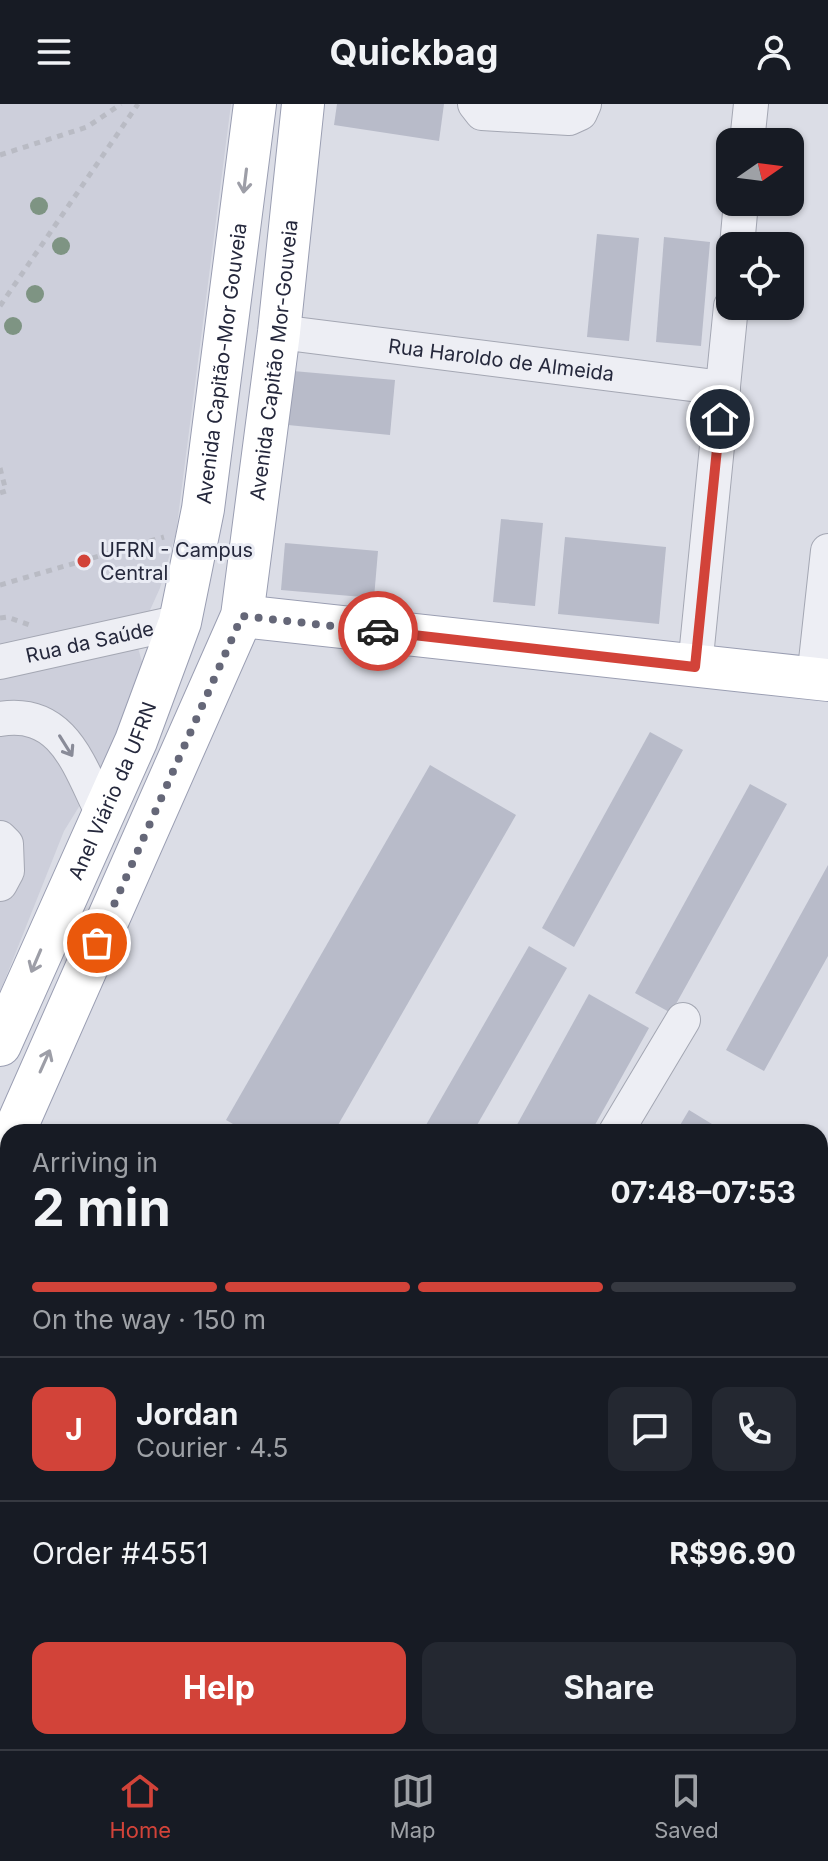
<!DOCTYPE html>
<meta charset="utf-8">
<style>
:root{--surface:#171b24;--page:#242831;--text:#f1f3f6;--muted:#9ea1a6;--line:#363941;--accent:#d24339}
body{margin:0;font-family:Inter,sans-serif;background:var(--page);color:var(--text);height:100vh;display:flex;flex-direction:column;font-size:30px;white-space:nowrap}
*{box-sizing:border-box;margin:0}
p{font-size:26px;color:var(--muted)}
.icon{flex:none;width:44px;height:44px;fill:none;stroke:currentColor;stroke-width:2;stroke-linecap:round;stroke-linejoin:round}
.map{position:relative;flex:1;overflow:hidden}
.panel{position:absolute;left:0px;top:1020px;width:828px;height:626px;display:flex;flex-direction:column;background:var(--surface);border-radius:24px 24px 0 0;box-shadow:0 2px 6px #0004}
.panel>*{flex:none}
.needle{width:52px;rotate:76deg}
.buttons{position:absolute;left:716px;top:24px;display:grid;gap:16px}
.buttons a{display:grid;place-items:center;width:88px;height:88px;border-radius:16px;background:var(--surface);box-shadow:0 2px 6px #0004;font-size:40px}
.pin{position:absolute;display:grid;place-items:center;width:68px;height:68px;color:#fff;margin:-34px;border:4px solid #fff;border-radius:50%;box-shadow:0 2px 8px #0007}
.courier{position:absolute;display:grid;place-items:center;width:80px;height:80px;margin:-40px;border:6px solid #d24339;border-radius:50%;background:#fff;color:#222;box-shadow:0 2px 10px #0007}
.summary em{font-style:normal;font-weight:700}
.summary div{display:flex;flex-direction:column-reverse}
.summary{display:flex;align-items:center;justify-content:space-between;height:136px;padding:0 32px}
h1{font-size:52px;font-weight:700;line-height:60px}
.bar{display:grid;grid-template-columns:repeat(4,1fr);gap:12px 8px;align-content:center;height:96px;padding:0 32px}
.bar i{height:10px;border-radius:6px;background:var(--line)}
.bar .current{background:var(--accent)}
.bar p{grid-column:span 4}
.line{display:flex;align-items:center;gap:20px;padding:0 32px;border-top:2px solid var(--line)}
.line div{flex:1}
.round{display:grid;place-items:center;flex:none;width:84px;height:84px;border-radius:16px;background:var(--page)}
.primary-button{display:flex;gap:16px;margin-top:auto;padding:16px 32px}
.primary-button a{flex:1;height:92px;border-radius:16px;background:var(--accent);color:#fff;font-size:32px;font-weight:700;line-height:92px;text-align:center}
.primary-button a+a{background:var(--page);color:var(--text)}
header{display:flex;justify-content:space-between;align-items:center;height:104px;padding:0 32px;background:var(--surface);font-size:36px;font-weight:700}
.dock{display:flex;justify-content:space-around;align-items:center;height:112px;border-top:2px solid var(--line);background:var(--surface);font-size:22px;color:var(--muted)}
.dock a{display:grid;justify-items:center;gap:4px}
.dock .current{color:var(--accent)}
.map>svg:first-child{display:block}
.built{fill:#cdcfdb}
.building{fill:#b8bbc9}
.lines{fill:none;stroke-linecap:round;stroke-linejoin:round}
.minor-casing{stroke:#a4a7b3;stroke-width:36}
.major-casing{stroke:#9a9eb2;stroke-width:44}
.path{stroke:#b9bbc4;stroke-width:5;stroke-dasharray:6 6;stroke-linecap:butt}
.minor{stroke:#edeef4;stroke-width:34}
.major{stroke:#fff;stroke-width:42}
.tree{fill:#7e9483}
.oneway{stroke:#9d9ea7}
.oneway2{stroke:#898b98}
.done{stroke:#656778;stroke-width:8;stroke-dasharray:0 14.4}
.route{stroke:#d24339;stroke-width:10}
.poi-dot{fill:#d24339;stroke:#eaecf4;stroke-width:3}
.labels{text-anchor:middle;stroke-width:6;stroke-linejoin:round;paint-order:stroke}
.street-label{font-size:20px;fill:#25283c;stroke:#eaecf4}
.poi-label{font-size:20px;fill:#25283c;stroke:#eaecf4;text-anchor:start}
</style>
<header><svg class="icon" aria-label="menu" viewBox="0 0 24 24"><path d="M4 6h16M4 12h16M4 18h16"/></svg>Quickbag<svg class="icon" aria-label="person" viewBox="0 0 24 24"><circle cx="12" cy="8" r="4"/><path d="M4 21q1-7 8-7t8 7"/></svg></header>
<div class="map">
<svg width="828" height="1645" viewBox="0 0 828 1645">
<rect width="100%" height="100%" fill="#dbdde6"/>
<path class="built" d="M0,0h231l-55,429 -16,55 -24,53 9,31 -39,91 -42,68 -64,161z"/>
<g class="building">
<path d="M337,0h107l-5,37 -105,-16z"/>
<path d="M597,130l42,4 -10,103 -42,-4z"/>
<path d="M664,133l46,5 -9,104 -45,-4z"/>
<path d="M293,267l102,9 -5,55 -102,-10z"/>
<path d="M501,415l42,4 -8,83 -42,-4z"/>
<path d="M565,433l101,10 -7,77 -101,-10z"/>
<path d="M285,439l93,8 -4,47 -93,-8z"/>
<path d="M650,628l33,18 -109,197 -32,-19z"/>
<path d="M430,661l86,50 -182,317h-87l-21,-12z"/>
<path d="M750,680l37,20 -116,209 -36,-20z"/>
<path d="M828,761v91l-64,115 -38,-21z"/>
<path d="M529,842l38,22 -94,164h-51z"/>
<path d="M589,890l60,34 -58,104h-78z"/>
<path d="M689,1006l36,22h-49z"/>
<path d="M828,1138v71l-8,-5v-52z"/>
<path d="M8,1381v39l-8,-4v-21z"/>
<path d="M65,1638h45l-4,7h-45z"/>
<path d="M165,1638h29l12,7h-45z"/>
</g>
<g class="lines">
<defs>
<g id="minor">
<path d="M475,0l7,9 87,5 11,-5 4,-9"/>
<path d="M747,38l4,-38"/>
<path d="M737,142l4,-44"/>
<path id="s1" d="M279,228l444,56"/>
<path id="s2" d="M0,558l180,-40"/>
<path d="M695,563l36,-361"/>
<path d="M814,575l14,-128"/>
<path d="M0,615c64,-10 79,47 103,95"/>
<path d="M0,734l6,6 1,27 -7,13"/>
<path d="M616,1028l67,-112"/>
<path d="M820,1387l8,4"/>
<path d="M270,1638l12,7"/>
<path d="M142,1645l4,-7"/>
<path d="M491,1645l4,-7"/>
</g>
<g id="major">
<path d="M242,512l586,64"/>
<path id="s3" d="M0,941l136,-304 44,-119 23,-113 52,-405"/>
<path id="s4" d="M14,1028l228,-516 37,-284 24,-228"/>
</g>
</defs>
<use href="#minor" class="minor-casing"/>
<use href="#major" class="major-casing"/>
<g class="path">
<path d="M0,51l87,-28 34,-23"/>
<path d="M0,202l138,-202"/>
<path d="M0,364l6,23 -6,2"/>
<path d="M0,481l164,-48"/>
<path d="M0,514l7,-1 23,8"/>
</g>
<use href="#minor" class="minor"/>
<use href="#major" class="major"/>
</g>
<g class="tree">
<circle cx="39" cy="102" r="9"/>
<circle cx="61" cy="142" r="9"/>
<circle cx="35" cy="190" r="9"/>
<circle cx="13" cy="222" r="9"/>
</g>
<defs><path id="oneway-shaft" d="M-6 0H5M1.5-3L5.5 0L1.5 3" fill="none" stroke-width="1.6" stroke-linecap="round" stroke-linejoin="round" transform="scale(2)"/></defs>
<g class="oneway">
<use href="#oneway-shaft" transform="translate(245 77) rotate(97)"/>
<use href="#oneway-shaft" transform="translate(36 857) rotate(113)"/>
<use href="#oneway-shaft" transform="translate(45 957) rotate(-66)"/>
</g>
<use class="oneway2" href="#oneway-shaft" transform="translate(66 642) rotate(58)"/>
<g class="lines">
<path class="done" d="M97,839l145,-327 136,15"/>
<path class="route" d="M378,527l317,36 25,-248"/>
</g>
<circle class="poi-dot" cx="84" cy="457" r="8"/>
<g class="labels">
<g class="street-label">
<text dy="7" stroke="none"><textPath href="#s4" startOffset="822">Avenida Capitão Mor-Gouveia</textPath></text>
<text dy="7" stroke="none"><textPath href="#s1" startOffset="224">Rua Haroldo de Almeida</textPath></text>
<text dy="7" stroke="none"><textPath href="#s3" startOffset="722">Avenida Capitão-Mor Gouveia</textPath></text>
<text dy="7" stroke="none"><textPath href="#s2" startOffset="92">Rua da Saúde</textPath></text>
<text dy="7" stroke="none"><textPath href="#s3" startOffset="278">Anel Viário da UFRN</textPath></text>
</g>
<g class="poi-label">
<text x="100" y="453">UFRN - Campus<tspan x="100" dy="23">Central</tspan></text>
</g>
</g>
</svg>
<div class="buttons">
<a><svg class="needle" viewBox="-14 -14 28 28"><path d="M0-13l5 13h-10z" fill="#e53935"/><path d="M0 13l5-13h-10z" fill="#9ea1a6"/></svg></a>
<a><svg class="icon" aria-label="locate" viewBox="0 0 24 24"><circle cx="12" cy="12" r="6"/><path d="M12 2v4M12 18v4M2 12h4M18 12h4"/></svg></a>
</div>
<div class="pin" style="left:97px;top:839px;background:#ea580c"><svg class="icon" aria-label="bag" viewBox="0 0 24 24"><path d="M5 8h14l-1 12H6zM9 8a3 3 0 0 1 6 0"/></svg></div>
<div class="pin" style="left:720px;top:315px;background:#1f2937"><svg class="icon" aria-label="home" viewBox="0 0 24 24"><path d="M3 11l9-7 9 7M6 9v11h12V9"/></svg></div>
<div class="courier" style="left:378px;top:527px"><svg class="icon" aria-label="car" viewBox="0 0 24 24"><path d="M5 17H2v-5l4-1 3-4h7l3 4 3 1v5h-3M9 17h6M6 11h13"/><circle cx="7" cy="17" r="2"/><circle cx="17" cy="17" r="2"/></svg></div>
<section class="panel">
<div class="summary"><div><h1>2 min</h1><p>Arriving in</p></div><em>07:48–07:53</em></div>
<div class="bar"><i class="current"></i><i class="current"></i><i class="current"></i><i></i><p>On the way · 150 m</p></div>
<div class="line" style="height:144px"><b class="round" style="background:var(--accent);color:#fff">J</b><div><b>Jordan</b><p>Courier · 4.5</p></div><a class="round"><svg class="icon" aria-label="chat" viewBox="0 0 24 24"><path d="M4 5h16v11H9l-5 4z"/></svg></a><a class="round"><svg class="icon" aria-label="phone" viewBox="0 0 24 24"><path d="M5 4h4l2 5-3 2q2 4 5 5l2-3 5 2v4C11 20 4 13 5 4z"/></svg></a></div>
<div class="line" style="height:104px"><div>Order #4551</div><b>R$96.90</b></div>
<div class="primary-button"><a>Help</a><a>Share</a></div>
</section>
</div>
<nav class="dock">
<a class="current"><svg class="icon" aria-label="home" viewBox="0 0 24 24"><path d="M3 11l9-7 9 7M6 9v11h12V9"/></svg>Home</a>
<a><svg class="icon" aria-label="map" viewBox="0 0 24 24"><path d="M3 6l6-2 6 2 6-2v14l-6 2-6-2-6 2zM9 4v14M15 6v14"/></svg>Map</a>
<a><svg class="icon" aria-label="saved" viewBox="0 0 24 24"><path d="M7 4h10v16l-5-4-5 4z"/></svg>Saved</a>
</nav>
